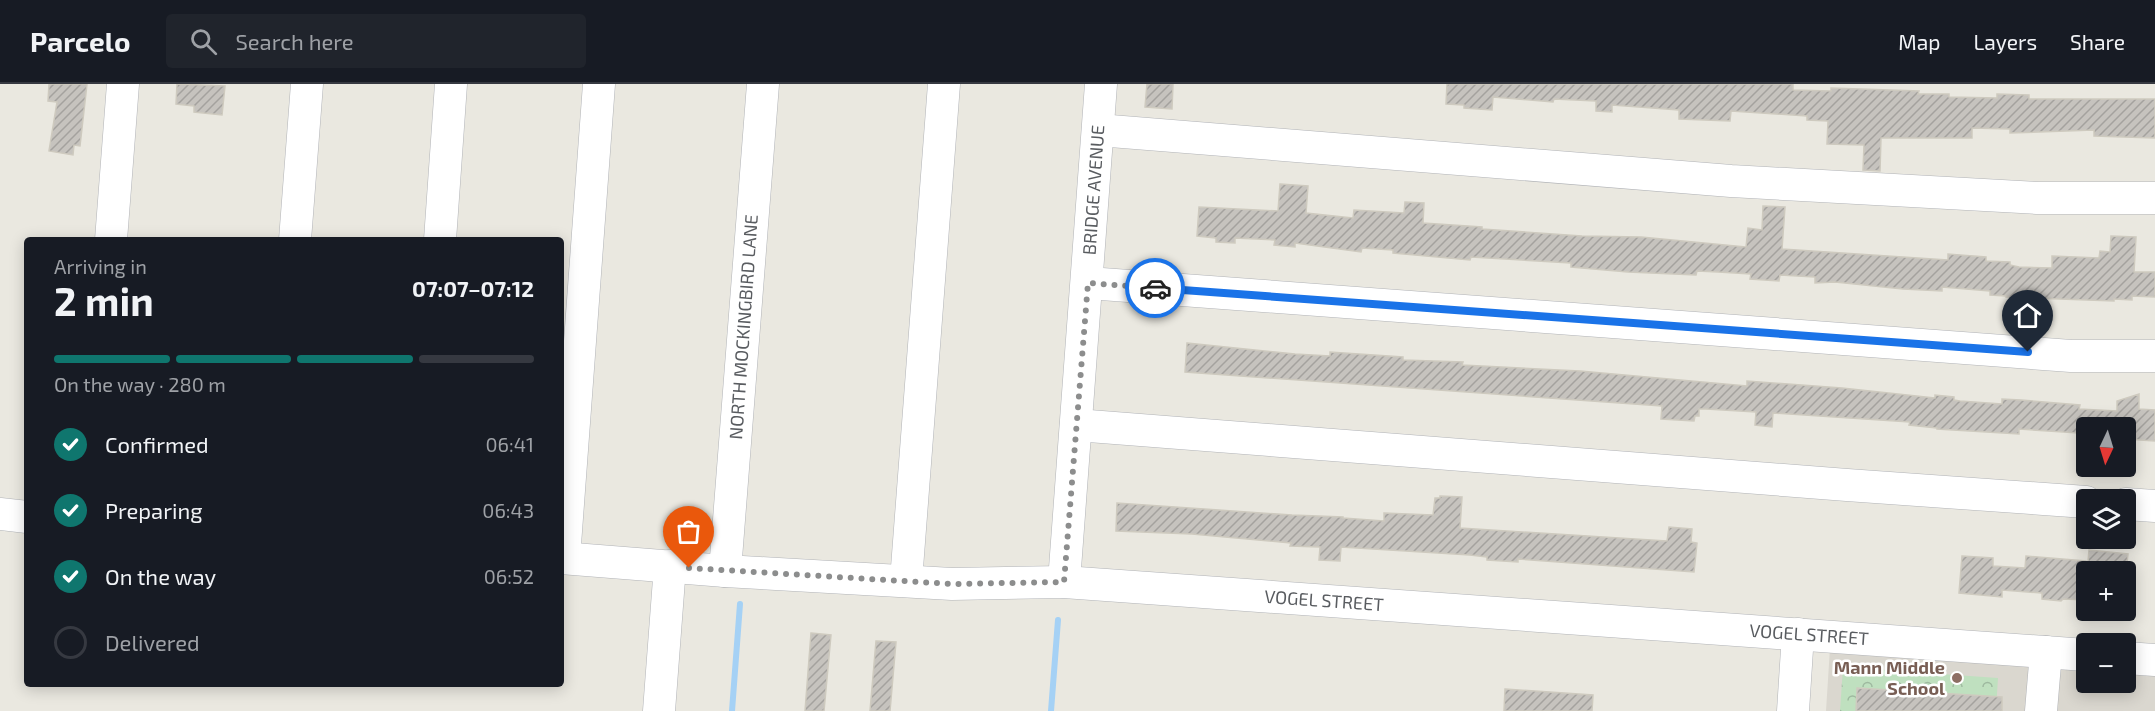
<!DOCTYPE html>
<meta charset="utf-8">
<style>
:root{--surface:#171b24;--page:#20242c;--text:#f1f3f6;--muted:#9ea1a6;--line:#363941;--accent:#0f766e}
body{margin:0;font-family:"Exo 2",sans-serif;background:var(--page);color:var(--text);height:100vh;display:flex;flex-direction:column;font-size:22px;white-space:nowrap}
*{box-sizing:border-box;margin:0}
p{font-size:20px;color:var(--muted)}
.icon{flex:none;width:33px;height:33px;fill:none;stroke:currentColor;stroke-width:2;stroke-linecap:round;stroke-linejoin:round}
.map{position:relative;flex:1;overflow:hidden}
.details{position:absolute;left:24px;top:153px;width:540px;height:450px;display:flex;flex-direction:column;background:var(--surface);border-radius:6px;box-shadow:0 3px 15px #0003}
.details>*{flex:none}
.needle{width:39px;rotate:184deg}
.tools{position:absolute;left:2076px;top:333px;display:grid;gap:12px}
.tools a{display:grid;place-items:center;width:60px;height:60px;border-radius:6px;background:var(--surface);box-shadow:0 3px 15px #0003;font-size:30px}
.pin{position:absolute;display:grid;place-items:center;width:51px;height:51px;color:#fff;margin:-62px -26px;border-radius:50% 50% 50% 0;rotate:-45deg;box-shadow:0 0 6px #0007}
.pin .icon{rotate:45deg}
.courier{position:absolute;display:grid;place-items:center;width:60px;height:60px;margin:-30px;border:4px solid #1a73e8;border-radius:50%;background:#fff;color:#222;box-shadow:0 2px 8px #0007}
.head em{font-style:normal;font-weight:700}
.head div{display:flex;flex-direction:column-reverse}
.head{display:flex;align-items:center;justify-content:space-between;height:102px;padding:0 30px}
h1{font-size:39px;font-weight:700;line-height:45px}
.bar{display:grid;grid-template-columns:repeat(4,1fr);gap:9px 6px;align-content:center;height:72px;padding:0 30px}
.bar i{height:8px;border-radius:4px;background:var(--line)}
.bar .selected{background:var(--accent)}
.bar p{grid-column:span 4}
ol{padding:0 30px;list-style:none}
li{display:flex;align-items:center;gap:18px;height:66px}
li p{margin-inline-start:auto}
li .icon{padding:6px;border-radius:50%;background:var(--accent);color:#fff;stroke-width:4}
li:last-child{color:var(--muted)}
li i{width:33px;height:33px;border:3px solid var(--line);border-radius:50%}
header{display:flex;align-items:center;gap:36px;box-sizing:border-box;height:84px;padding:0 30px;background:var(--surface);border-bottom:2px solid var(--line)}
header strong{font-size:28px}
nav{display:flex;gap:33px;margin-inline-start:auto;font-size:21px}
.search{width:420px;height:54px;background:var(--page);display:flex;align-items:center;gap:15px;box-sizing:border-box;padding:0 21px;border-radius:6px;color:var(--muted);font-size:22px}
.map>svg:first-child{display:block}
.education{fill:#dad7cf}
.forest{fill:url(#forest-crowns)}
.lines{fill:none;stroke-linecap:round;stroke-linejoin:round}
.stream{stroke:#a5d1f5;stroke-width:6}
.building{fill:url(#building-hatch);stroke:#cecabf;stroke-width:1.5}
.minor-casing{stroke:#b1b3b7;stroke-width:33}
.minor{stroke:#fff;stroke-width:32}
.done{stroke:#8c8d8d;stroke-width:6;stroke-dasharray:0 10.8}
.route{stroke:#1a73e8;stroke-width:8}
.education-dot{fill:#8d6e63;stroke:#fff;stroke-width:2}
.labels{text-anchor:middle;stroke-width:5;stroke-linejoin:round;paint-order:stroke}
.street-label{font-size:18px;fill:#595c60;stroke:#fff}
.education-label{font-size:18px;font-weight:bold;fill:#785e54;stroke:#fff;text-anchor:end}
</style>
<header>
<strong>Parcelo</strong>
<div class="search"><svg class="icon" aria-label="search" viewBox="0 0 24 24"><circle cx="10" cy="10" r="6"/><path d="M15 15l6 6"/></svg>Search here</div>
<nav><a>Map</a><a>Layers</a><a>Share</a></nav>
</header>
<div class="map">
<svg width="2155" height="627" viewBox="0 0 2155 627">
<defs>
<pattern id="forest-crowns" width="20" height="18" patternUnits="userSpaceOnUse" patternTransform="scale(1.5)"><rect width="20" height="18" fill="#bfe0bf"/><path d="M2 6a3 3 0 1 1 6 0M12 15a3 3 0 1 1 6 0" fill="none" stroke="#9eb99f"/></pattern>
<pattern id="building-hatch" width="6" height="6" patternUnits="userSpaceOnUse" patternTransform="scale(1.5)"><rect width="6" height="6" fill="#c6c3be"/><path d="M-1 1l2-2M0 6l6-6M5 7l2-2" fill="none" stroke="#a4a29e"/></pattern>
</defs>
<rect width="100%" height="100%" fill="#eae8e0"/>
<path class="education" d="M1830,564l256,20v14h40v-11l29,3v37h-329z"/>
<path class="forest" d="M1843,583l155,11 -2,33h-156z"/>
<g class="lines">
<g class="stream">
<path d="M732,627l8,-107"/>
<path d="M1051,627l7,-91"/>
</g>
</g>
<g class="building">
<path d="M49,0h38l-7,62 -6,-1 -1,10 -24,-4 8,-49 -9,-1z"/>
<path d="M177,0l48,2 -3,29 -28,-3v-6l-18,-2z"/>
<path d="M1147,0h26l-1,25 -27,-2z"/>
<path d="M1447,0h346v6l38,1v-3l88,3 -1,3h31v3l48,1v-4l32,1v4h126v39l-61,-2v-6l-84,3v-4l-38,-1v10h-91l-1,33 -17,-1 1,-25 -37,-1 1,-23 -21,-1v-4l-76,-5 -1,10 -51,-2v-9l-67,-5v7l-16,-1v-10l-42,-2 -1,3 -60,-5 -1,13 -28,-2v-3l-18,-1z"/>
<path d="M1280,100l28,2 -2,27 47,5 1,-8 50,3 1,-11 19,1 -1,20 59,4v2l100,7 59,1 105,10 2,-19 14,2 1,-24 22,1 -3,42 166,11v-6l38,3v4l24,1v3l9,2 33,1v-12l47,2 1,-7 10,1 1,-16 25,1 -2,35h21v25l-23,-1v4l-18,-1v2l-108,-4v-1l-16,-1v-4l-48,-4v4l-39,-2 -68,-7 -20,1v-6l-35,-2 -1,6 -29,-2 1,-5 -33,-2 -21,-1 -1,4 -68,-3 -57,-5v-4l-100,-6 -1,3 -77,-7v-3l-31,-2 -1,4 -66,-9v4l-21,-2 1,-5 -40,-2v5l-19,-1v-4l-19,-2 2,-29 79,4z"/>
<path d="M1187,259l108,11 35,2v-4l73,5v3l60,2 -1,3 118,6 167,15v-5l95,7 93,10v-3l19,2v3l6,1 42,3v-5l19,1 59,5 -1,4 38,2v-10l22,-7v15l16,1v31l-29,-2v-11h-48v5l-59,-4v5l-82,-5v-1l-28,-3 1,-3 -137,-9 -1,14 -17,-2 1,-13 -50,-3h-7v7h-4l-1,5 -33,-2 1,-13 -477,-34z"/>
<path d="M1440,412l22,1 -2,31 207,13 2,-14 23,2 -1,13 6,1 -3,29 -176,-13v3l-31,-2v-3l-17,-2 -129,-8 -1,14 -21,-1 1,-13 -30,-1 1,-3 -99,-9 -76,-3 1,-28 175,12 51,2v1l41,3v-8l49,2 2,-17h5z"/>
<path d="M2089,466l39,4 -2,18h-39z"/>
<path d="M1962,472l31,2v8l32,2 1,-12 60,5v39l-23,-1 -2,2 -19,-2v-6l-40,-3v7l-43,-4z"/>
<path d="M811,549l20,2 -7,76h-19z"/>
<path d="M876,557l20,1 -6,69h-20z"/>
<path d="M1857,604l145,9v14h-146z"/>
<path d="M1505,605l88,6 -1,16h-88z"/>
</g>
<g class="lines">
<defs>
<g id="minor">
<path d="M1098,46l633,51 306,17h118"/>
<path d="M111,156l12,-156"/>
<path d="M295,156l12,-156"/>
<path d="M440,156l11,-156"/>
<path d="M1088,199l983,73h84"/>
<path d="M1076,341l771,60 239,17"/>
<path d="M2126,420l29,2"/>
<path d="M0,430l27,3"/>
<path d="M561,474l164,13 227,13 112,-2 1022,73"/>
<path d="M564,474l35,-474"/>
<path d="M725,487l38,-487"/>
<path d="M906,497l38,-497"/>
<path d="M1064,498l37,-498"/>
<path d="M2126,574l29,2"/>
<path d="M659,627l11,-145"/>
<path d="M1793,627l5,-77"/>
<path d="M2041,627l5,-59"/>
</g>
</defs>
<use href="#minor" class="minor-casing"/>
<use href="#minor" class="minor"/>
</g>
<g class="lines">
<path class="done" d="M689,484l263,16 112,-2 24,-299 67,5"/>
<path class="route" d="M1155,204l873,64"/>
</g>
<circle class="education-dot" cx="1957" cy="594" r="6"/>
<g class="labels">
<g class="street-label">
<text transform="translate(1094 106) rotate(-86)" y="6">BRIDGE AVENUE</text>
<text transform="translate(744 243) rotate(-86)" y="6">NORTH MOCKINGBIRD LANE</text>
<text transform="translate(1324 517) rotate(4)" y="6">VOGEL STREET</text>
<text transform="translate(1809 551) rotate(4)" y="6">VOGEL STREET</text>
</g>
<g class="education-label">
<text x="1945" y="590">Mann Middle<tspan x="1945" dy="21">School</tspan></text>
</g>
</g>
</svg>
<div class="tools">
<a><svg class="needle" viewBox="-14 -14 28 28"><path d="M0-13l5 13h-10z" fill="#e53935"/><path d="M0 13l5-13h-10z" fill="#9ea1a6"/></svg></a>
<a><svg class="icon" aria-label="layers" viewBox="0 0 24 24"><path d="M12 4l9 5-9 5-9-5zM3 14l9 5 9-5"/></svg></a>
<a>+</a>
<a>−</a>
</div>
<div class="pin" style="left:689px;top:484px;background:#ea580c"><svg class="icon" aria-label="bag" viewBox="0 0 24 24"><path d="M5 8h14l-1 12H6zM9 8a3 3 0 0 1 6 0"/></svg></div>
<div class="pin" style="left:2028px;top:268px;background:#1f2937"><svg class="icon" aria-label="home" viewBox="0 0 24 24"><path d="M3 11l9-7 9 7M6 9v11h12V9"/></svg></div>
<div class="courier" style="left:1155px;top:204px"><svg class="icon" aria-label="car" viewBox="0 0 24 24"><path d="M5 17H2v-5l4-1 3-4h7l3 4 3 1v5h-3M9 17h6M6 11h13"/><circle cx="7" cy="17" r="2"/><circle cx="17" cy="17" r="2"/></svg></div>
<section class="details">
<div class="head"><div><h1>2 min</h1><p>Arriving in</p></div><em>07:07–07:12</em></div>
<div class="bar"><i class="selected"></i><i class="selected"></i><i class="selected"></i><i></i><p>On the way · 280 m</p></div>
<ol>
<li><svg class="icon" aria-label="check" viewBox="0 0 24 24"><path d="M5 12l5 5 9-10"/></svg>Confirmed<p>06:41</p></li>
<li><svg class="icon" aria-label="check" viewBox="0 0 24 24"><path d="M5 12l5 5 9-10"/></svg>Preparing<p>06:43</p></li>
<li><svg class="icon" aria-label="check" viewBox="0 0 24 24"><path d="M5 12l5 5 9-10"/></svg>On the way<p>06:52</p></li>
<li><i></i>Delivered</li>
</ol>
</section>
</div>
